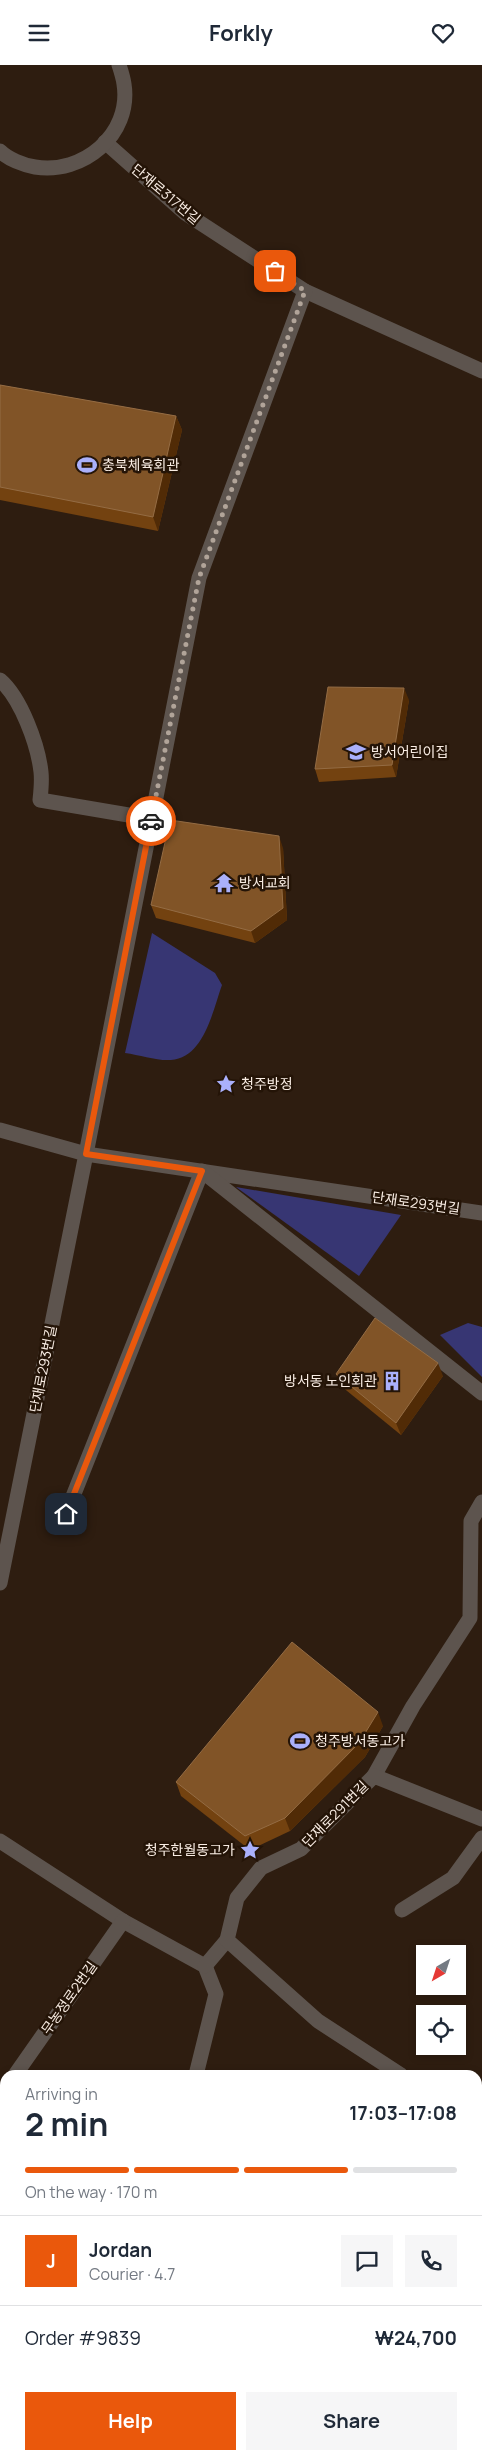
<!DOCTYPE html>
<meta charset="utf-8">
<style>
:root{--surface:#fff;--page:#f6f6f7;--text:#1f2937;--muted:#747a83;--line:#e0e1e3;--accent:#ea580c}
body{margin:0;font-family:Manrope,"Noto Sans KR",sans-serif;background:var(--page);color:var(--text);height:100vh;display:flex;flex-direction:column;font-size:19px;white-space:nowrap}
*{box-sizing:border-box;margin:0}
p{font-size:16px;color:var(--muted)}
.icon{flex:none;width:28px;height:28px;fill:none;stroke:currentColor;stroke-width:2;stroke-linecap:round;stroke-linejoin:round}
.map{position:relative;flex:1;overflow:hidden}
.panel{position:absolute;left:0px;top:2005px;width:482px;height:390px;display:flex;flex-direction:column;background:var(--surface);border-radius:15px 15px 0 0;box-shadow:0 2px 8px #0003}
.panel>*{flex:none}
.needle{width:32px;rotate:219deg}
.controls{position:absolute;left:416px;top:1880px;display:grid;gap:10px}
.controls a{display:grid;place-items:center;width:50px;height:50px;border-radius:0px;background:var(--surface);box-shadow:0 2px 8px #0003;font-size:25px}
.pin{position:absolute;display:grid;place-items:center;width:42px;height:42px;color:#fff;margin:-21px;border-radius:10px;box-shadow:0 2px 8px #0006}
.courier{position:absolute;display:grid;place-items:center;width:50px;height:50px;margin:-25px;border:4px solid #ea580c;border-radius:50%;background:#fff;color:#222;box-shadow:0 1px 6px #0007}
.head em{font-style:normal;font-weight:700}
.head div{display:flex;flex-direction:column-reverse}
.head{display:flex;align-items:center;justify-content:space-between;height:85px;padding:0 25px}
h1{font-size:32px;font-weight:700;line-height:38px}
.bar{display:grid;grid-template-columns:repeat(4,1fr);gap:8px 5px;align-content:center;height:60px;padding:0 25px}
.bar i{height:6px;border-radius:4px;background:var(--line)}
.bar .on{background:var(--accent)}
.bar p{grid-column:span 4}
.line{display:flex;align-items:center;gap:12px;padding:0 25px;border-top:1px solid var(--line)}
.line div{flex:1}
.round{display:grid;place-items:center;flex:none;width:52px;height:52px;border-radius:0px;background:var(--page)}
.button{display:flex;gap:10px;margin-top:auto;padding:10px 25px}
.button a{flex:1;height:58px;border-radius:0px;background:var(--accent);color:#fff;font-size:20px;font-weight:700;line-height:58px;text-align:center}
.button a+a{background:var(--page);color:var(--text)}
header{display:flex;justify-content:space-between;align-items:center;height:65px;padding:0 25px;background:var(--surface);font-size:22px;font-weight:700}
.map>svg:first-child{display:block}
.green{fill:#373673}
.lines{fill:none;stroke-linecap:round;stroke-linejoin:round}
.path{stroke:#998a7f;stroke-width:3;stroke-dasharray:4 2.5;stroke-linecap:butt}
.minor{stroke:#5d544e;stroke-width:15}
.wall{fill:#734210}
.shaded-wall{fill:#512b06}
.building{fill:#815427;stroke:#946c44}
.done{stroke:#b1a499;stroke-width:5;stroke-dasharray:0 9}
.route{stroke:#ea580c;stroke-width:6}
.labels{text-anchor:middle;stroke-width:5;stroke-linejoin:round;paint-order:stroke}
.street-label{font-size:14px;fill:#f8ece3;stroke:#241407}
.poi-label{font-size:14px;fill:#f8ece3;stroke:#241407;text-anchor:start}
</style>
<header><svg class="icon" aria-label="menu" viewBox="0 0 24 24"><path d="M4 6h16M4 12h16M4 18h16"/></svg>Forkly<svg class="icon" aria-label="heart" viewBox="0 0 24 24"><path d="M12 20l-8-8c-3-5 5-10 8-4 3-6 11-1 8 4z"/></svg></header>
<div class="map">
<svg width="482" height="2395" viewBox="0 0 482 2395">
<rect width="100%" height="100%" fill="#2e1d10"/>
<g class="green">
<path d="M152,868l63,40 7,12c-9,25 -18,73 -51,75 -14,1 -31,-5 -46,-7z"/>
<path d="M236,1122l165,28 -42,61z"/>
<path d="M468,1258l14,4v50l-42,-42z"/>
<path d="M0,2132l5,1v257h473v-163l4,1v167h-482z"/>
</g>
<g class="lines">
<g class="path">
<path d="M0,2253l5,-3"/>
<path d="M0,2309l5,-7"/>
<path d="M478,2365l4,4"/>
<path d="M237,2390v5"/>
<path d="M400,2390l14,5"/>
<path d="M444,2390l6,5"/>
<path d="M313,2395l2,-5"/>
<path d="M390,2395l2,-5"/>
<path d="M426,2395l1,-5"/>
</g>
<g class="minor">
<path d="M105,77l80,71 120,78 177,80"/>
<path d="M0,86c8,8 23,14 35,16 47,8 97,-32 89,-83 -1,-7 -3,-13 -5,-19"/>
<path d="M305,226l-106,287 -113,576 396,59"/>
<path d="M0,615c21,18 38,65 41,92 1,9 0,19 -1,28l112,19"/>
<path d="M0,1065l86,24 -86,429"/>
<path d="M66,1449l136,-343 280,222"/>
<path d="M374,1711l39,-70 57,-88 1,-97 11,-19"/>
<path d="M0,1776l123,80 82,45 11,28 -20,81"/>
<path d="M402,1845l51,-32 29,-40"/>
<path d="M205,1901l22,-26"/>
<path d="M15,2010l108,-154"/>
<path d="M401,2010l-83,-54 -91,-81 10,-42 24,-30 40,-19 73,-73 108,43"/>
<path d="M0,2031l5,-7"/>
<path d="M0,2109l5,1"/>
<path d="M478,2202l4,1"/>
</g>
</g>
<g class="wall">
<path d="M0,320l176,31 6,14 -24,101 -158,-31z"/>
<path d="M409,635l-13,77 -77,5 -4,-13z"/>
<path d="M283,783l4,72 -32,23 -99,-25 -5,-13z"/>
<path d="M336,1309l107,2 -42,59 -60,-49z"/>
<path d="M383,1661l-18,31 -75,74 -40,19 -69,-54 -5,-14z"/>
</g>
<g class="shaded-wall">
<path d="M176,351l6,14 -24,101 -5,-14z"/>
<path d="M404,623l5,12 -13,77 -4,-12z"/>
<path d="M279,771l4,12 4,72 -32,23 -4,-12z"/>
<path d="M438,1298l5,13 -42,59 -5,-12z"/>
<path d="M378,1647l5,14 -18,31 -75,74 -5,-13z"/>
</g>
<g class="building">
<path d="M0,320l176,31 -23,101 -153,-30z"/>
<path d="M328,622l76,1 -12,77 -77,4z"/>
<path d="M170,755l109,16 4,72 -32,23 -100,-26z"/>
<path d="M375,1253l63,45 -42,60 -60,-49z"/>
<path d="M292,1577l86,70 -19,31 -74,75 -40,18 -69,-54z"/>
</g>
<g class="lines">
<path class="done" d="M151,756l48,-243 106,-287 -30,-20"/>
<path class="route" d="M66,1449l136,-343 -116,-17 65,-333"/>
</g>
<defs>
<symbol id="stadium-bare" viewBox="-9 -9 18 18"><path d="M0-5a6.5 5 0 1 0 0 10a6.5 5 0 1 0 0-10ZM-3.5-1.8h7v3.6h-7Z" fill="#aab0fb" stroke="#241407" stroke-width="2.5" paint-order="stroke"/></symbol>
<symbol id="school-bare" viewBox="-9 -9 18 18"><path d="M0-5L7-2L0 1L-7-2ZM-4 1L0 2.5L4 1V4Q0 6-4 4Z" fill="#aab0fb" stroke="#241407" stroke-width="2.5" paint-order="stroke"/></symbol>
<symbol id="temple-bare" viewBox="-9 -9 18 18"><path d="M0-6L5-2H3V0L6.5 2.5H4V6H1.5V3h-3V6H-4V2.5H-6.5L-3 0V-2H-5Z" fill="#aab0fb" stroke="#241407" stroke-width="2.5" paint-order="stroke"/></symbol>
<symbol id="sight-bare" viewBox="-9 -9 18 18"><path d="M0-6L1.8-2.2L6-1.7L2.9 1.2L3.7 5.4L0 3.3L-3.7 5.4L-2.9 1.2L-6-1.7L-1.8-2.2Z" fill="#aab0fb" stroke="#241407" stroke-width="2.5" paint-order="stroke"/></symbol>
<symbol id="building-bare" viewBox="-9 -9 18 18"><path d="M-4-6H4V6H1V3H-1V6H-4ZM-2.5-4.3h1.7v1.8h-1.7ZM.8-4.3h1.7v1.8H.8ZM-2.5-1h1.7V.8h-1.7ZM.8-1h1.7V.8H.8Z" fill="#aab0fb" stroke="#241407" stroke-width="2.5" paint-order="stroke"/></symbol>
</defs>
<g fill-rule="evenodd">
<use href="#stadium-bare" x="73" y="386" width="28" height="28"/>
<use href="#school-bare" x="342" y="673" width="28" height="28"/>
<use href="#temple-bare" x="210" y="804" width="28" height="28"/>
<use href="#sight-bare" x="212" y="1005" width="28" height="28"/>
<use href="#building-bare" x="378" y="1302" width="28" height="28"/>
<use href="#stadium-bare" x="286" y="1662" width="28" height="28"/>
<use href="#sight-bare" x="236" y="1771" width="28" height="28"/>
</g>
<g class="labels">
<g class="street-label">
<text transform="translate(166 129) rotate(40)" y="5">단재로317번길</text>
<text transform="translate(416 1138) rotate(8)" y="5">단재로293번길</text>
<text transform="translate(43 1304) rotate(-79)" y="5">단재로293번길</text>
<text transform="translate(335 1749) rotate(-45)" y="5">단재로291번길</text>
<text transform="translate(69 1933) rotate(-55)" y="5">무농정로2번길</text>
</g>
<g class="poi-label">
<text x="102" y="405">충북체육회관</text>
<text x="371" y="692">방서어린이집</text>
<text x="239" y="823">방서교회</text>
<text x="241" y="1024">청주방정</text>
<text x="377" y="1321" text-anchor="end">방서동 노인회관</text>
<text x="315" y="1681">청주방서동고가</text>
<text x="235" y="1790" text-anchor="end">청주한월동고가</text>
</g>
</g>
</svg>
<div class="controls">
<a><svg class="needle" viewBox="-14 -14 28 28"><path d="M0-13l5 13h-10z" fill="#e53935"/><path d="M0 13l5-13h-10z" fill="#747a83"/></svg></a>
<a><svg class="icon" aria-label="locate" viewBox="0 0 24 24"><circle cx="12" cy="12" r="6"/><path d="M12 2v4M12 18v4M2 12h4M18 12h4"/></svg></a>
</div>
<div class="pin" style="left:275px;top:206px;background:#ea580c"><svg class="icon" aria-label="bag" viewBox="0 0 24 24"><path d="M5 8h14l-1 12H6zM9 8a3 3 0 0 1 6 0"/></svg></div>
<div class="pin" style="left:66px;top:1449px;background:#1f2937"><svg class="icon" aria-label="home" viewBox="0 0 24 24"><path d="M3 11l9-7 9 7M6 9v11h12V9"/></svg></div>
<div class="courier" style="left:151px;top:756px"><svg class="icon" aria-label="car" viewBox="0 0 24 24"><path d="M5 17H2v-5l4-1 3-4h7l3 4 3 1v5h-3M9 17h6M6 11h13"/><circle cx="7" cy="17" r="2"/><circle cx="17" cy="17" r="2"/></svg></div>
<section class="panel">
<div class="head"><div><h1>2 min</h1><p>Arriving in</p></div><em>17:03–17:08</em></div>
<div class="bar"><i class="on"></i><i class="on"></i><i class="on"></i><i></i><p>On the way · 170 m</p></div>
<div class="line" style="height:90px"><b class="round" style="background:var(--accent);color:#fff">J</b><div><b>Jordan</b><p>Courier · 4.7</p></div><a class="round"><svg class="icon" aria-label="chat" viewBox="0 0 24 24"><path d="M4 5h16v11H9l-5 4z"/></svg></a><a class="round"><svg class="icon" aria-label="phone" viewBox="0 0 24 24"><path d="M5 4h4l2 5-3 2q2 4 5 5l2-3 5 2v4C11 20 4 13 5 4z"/></svg></a></div>
<div class="line" style="height:65px"><div>Order #9839</div><b>₩24,700</b></div>
<div class="button"><a>Help</a><a>Share</a></div>
</section>
</div>
